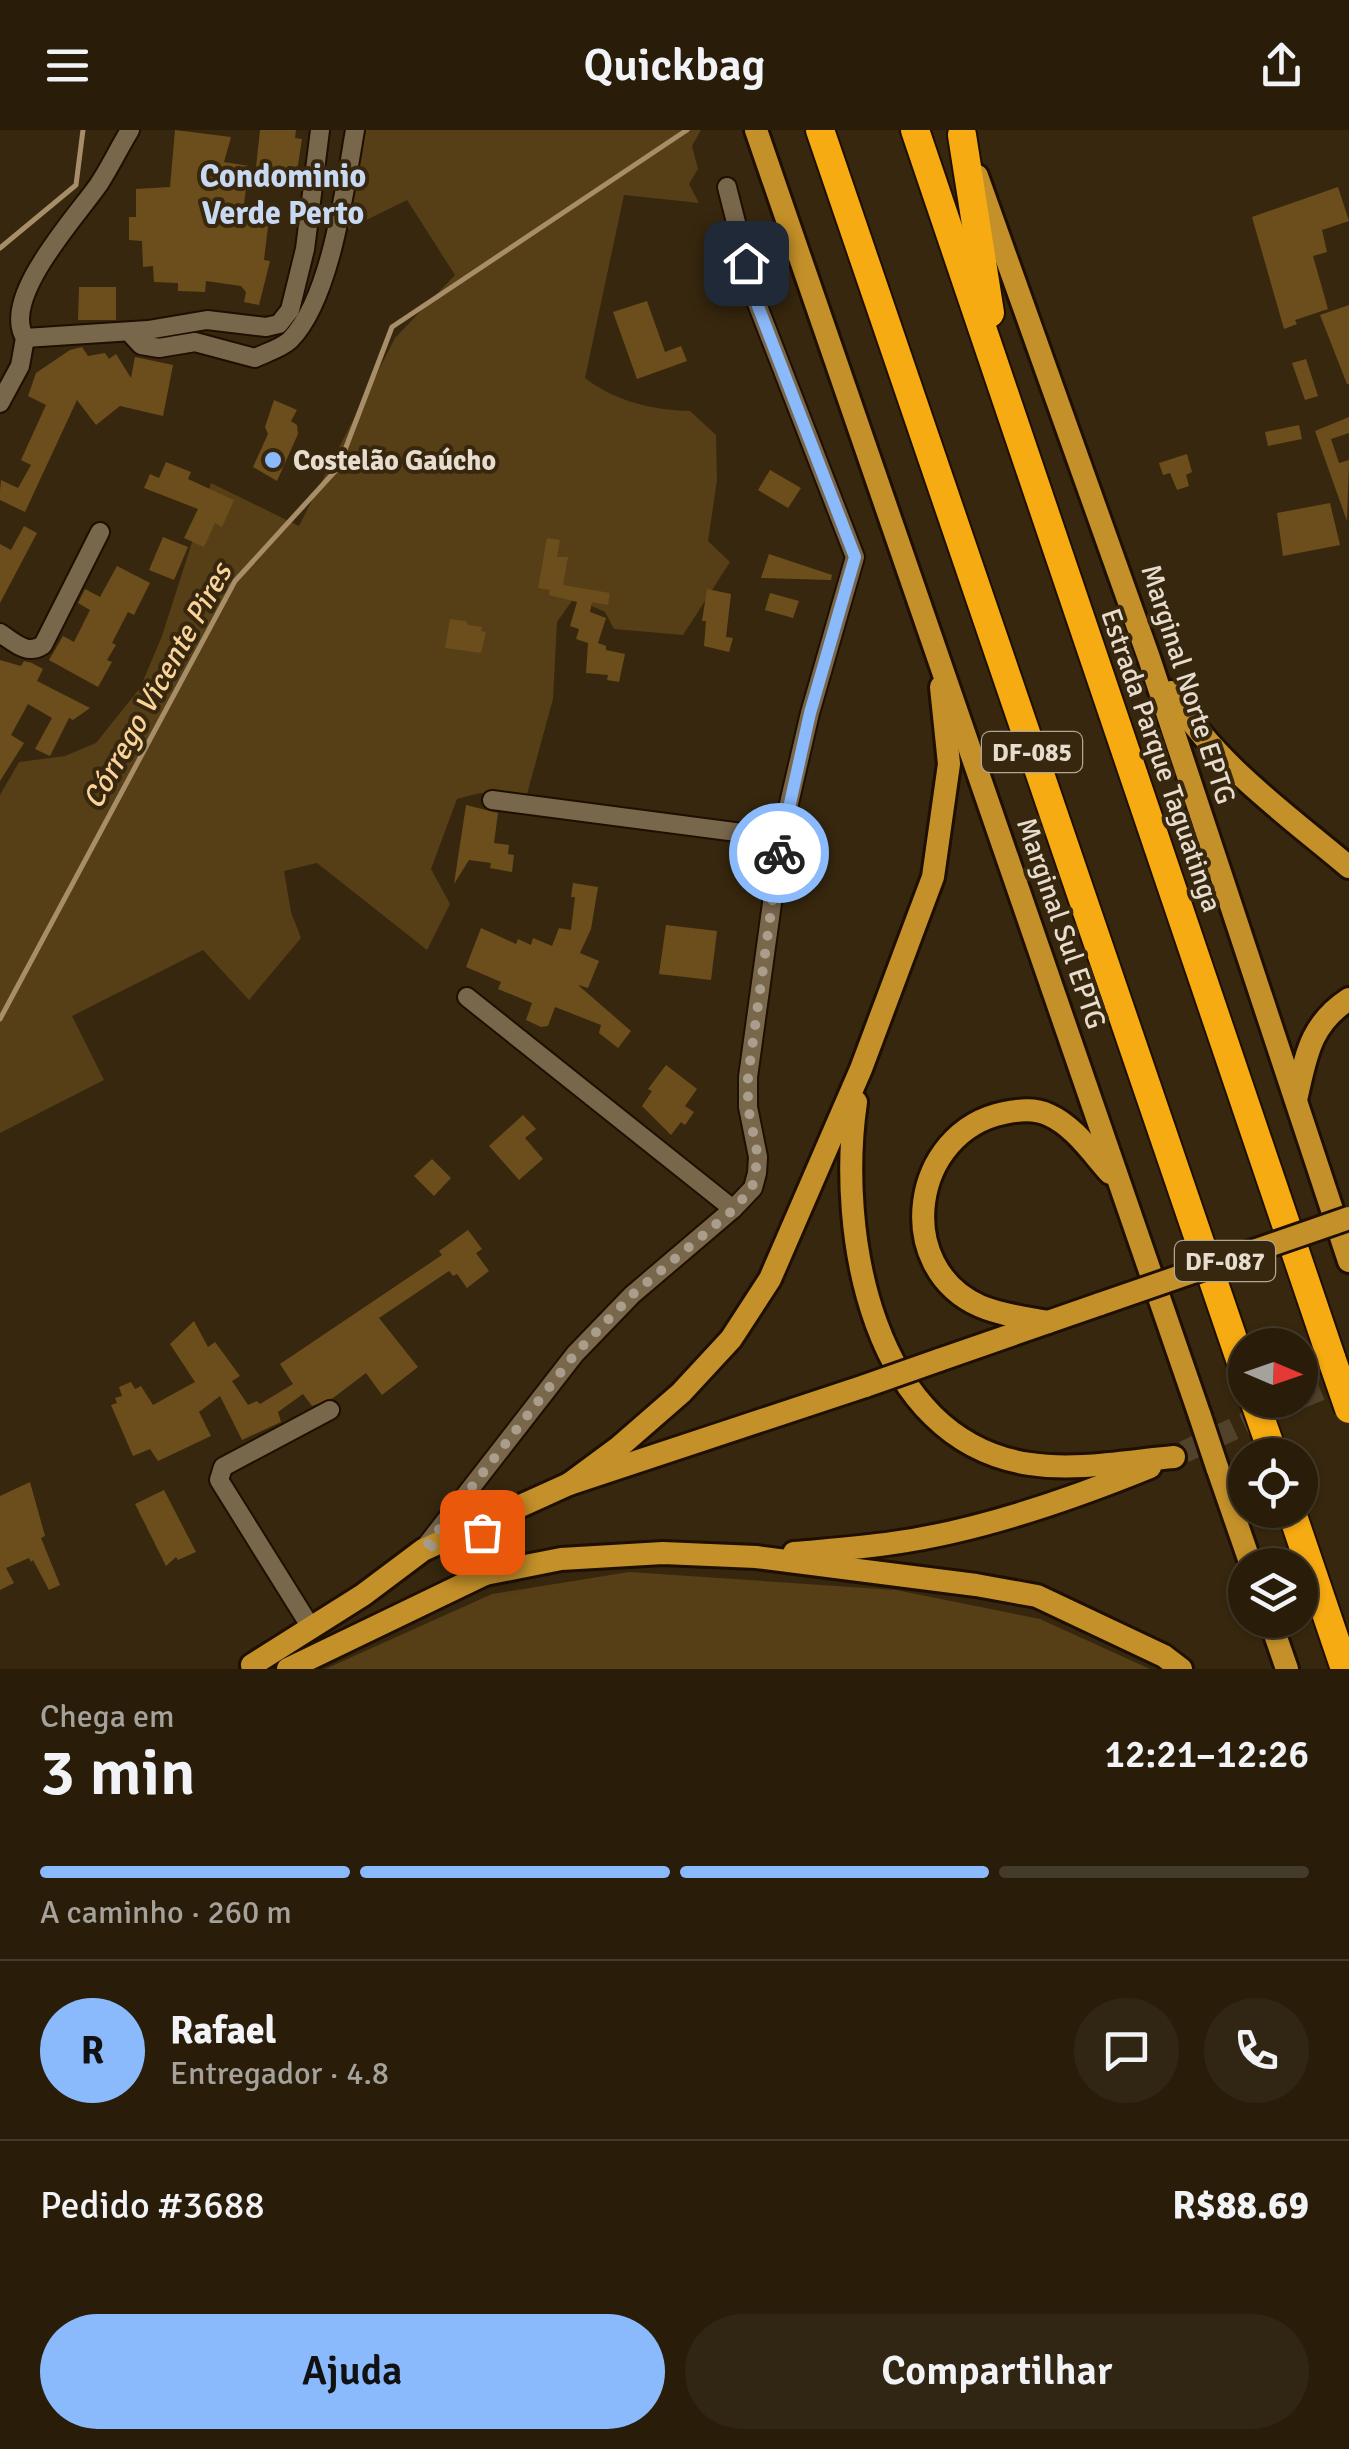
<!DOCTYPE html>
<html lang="pt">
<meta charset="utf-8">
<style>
:root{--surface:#291d0a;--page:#312613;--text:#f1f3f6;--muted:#a5a29c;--line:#453b2b;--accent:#8abafc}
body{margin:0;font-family:Signika,sans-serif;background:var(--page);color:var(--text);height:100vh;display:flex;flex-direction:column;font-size:38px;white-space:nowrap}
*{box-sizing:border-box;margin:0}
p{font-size:32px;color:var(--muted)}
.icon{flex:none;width:55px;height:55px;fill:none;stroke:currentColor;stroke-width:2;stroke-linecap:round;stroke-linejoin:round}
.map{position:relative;height:1539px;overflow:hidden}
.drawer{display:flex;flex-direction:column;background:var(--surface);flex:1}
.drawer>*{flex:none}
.needle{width:65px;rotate:92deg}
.tools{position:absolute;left:1228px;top:1198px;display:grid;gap:20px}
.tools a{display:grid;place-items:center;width:90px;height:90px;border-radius:50%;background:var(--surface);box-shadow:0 2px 8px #0004,0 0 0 2px var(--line);font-size:50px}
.pin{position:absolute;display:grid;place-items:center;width:85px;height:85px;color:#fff;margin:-42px;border-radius:20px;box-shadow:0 5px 15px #0006}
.courier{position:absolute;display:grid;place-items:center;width:100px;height:100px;margin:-50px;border:8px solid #8abafc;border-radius:50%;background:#fff;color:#222;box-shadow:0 2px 12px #0007}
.overview em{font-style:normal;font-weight:600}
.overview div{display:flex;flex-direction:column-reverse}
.overview{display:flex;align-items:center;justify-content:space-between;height:170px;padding:0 40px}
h1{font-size:65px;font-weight:600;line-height:75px}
.bar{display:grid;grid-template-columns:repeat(4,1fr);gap:15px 10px;align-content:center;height:120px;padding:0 40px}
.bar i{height:12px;border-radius:8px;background:var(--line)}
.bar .selected{background:var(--accent)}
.bar p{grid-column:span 4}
.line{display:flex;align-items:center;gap:25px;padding:0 40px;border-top:2px solid var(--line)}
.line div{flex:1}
.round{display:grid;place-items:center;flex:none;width:105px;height:105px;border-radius:52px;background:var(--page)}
.action{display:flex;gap:20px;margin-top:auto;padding:20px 40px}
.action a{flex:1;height:115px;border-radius:60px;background:var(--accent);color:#111;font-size:40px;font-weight:600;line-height:115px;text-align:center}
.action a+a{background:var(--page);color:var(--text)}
header{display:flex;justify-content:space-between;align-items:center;height:130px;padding:0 40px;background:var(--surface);font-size:45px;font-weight:600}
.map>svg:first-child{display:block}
.green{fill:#563e16}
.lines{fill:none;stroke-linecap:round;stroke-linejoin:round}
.stream{stroke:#a78e68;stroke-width:5}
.building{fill:#6c4e1c}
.major-tunnel{stroke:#51422b;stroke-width:22;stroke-dasharray:22 11;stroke-linecap:butt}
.minor-casing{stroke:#1e0f00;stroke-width:22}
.major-casing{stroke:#1e0f00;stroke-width:28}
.highway-casing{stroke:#1e0f00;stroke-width:32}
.minor{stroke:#79674c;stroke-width:18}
.major{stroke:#c49029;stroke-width:22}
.highway{stroke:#f6ab12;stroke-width:28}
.major-bridge-casing{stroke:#1e0f00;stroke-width:28;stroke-linecap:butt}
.highway-bridge-casing{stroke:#1e0f00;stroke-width:32;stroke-linecap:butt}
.major-bridge{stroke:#c49029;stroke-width:22}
.highway-bridge{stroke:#f6ab12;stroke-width:28}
.done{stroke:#a99d8b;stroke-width:10;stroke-dasharray:0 18}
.route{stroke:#8abafc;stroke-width:12}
.poi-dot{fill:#8abafc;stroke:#37270e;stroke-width:4}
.labels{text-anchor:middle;stroke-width:8;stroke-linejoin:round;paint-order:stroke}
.shield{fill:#37270e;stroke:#b2a694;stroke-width:2.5}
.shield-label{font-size:25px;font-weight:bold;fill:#e7ddce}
.poi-label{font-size:28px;font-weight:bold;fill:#e7ddce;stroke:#37270e;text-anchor:start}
.street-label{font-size:28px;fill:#e7ddce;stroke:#37270e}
.water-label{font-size:30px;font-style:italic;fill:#fad399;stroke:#37270e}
.quarter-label{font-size:32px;font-weight:bold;fill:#c7d9f3;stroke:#37270e}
</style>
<header><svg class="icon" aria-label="menu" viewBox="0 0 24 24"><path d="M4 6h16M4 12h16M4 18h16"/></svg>Quickbag<svg class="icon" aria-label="share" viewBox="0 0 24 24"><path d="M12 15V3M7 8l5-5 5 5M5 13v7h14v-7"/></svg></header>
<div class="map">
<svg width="1349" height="1539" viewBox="0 0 1349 1539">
<rect width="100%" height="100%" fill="#37270e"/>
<g class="green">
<path d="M365,0h336l-9,16 6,23 -9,15 10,19 -75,-8 -39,183c30,23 67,32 105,33l26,24 1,45 -9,61 22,21 -47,73 -69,-6 -9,-17 -31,-14 -17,24 -4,77 -27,99 -46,-5 -23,6 -26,70 19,35 -23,46 -110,-87 -33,8 7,41 10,26 -52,62 -46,-50 -131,66 32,64 -104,53v-338l19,-33 46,-6 31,-13 44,-55 22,-52 49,-153 88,43 96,-188 60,-63 -48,-75 -59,29z"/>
<path d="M629,1442l267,18 144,29 110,50h-825l167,-75z"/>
</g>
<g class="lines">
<g class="stream">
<path d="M0,118l76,-63 7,-55"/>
<path d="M0,889l235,-438 103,-113 54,-141 295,-197"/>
</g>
</g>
<g class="building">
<path d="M175,0l56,7 -7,25 25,4 -5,38 26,6 -6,50 6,1 -11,44 -15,-3 2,-10 -5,-6 -35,-5 -1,11 -27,-1v-8l-24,-1 -1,-16 -10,1 -1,-26 -13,-1v-23h7v-28l34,-2z"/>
<path d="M260,0h36l-1,8 7,1 -5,32 -41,-4z"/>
<path d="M1338,57l11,34 -27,9 5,22 -14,4 15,53 -33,11 2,4 -13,5 -32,-112z"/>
<path d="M79,157h37v33h-38z"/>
<path d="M647,171l18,51 16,-6 6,15 -50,18 -24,-67z"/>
<path d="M1349,175v79h-2l-27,-69z"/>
<path d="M82,217l6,9 17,-3 4,6 7,-5 15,24 4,-21 38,8 -10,51 -43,-10 -24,19 -19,-25 -52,112 -25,-12v-9l1,-11 17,8 13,-23 -10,-5 25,-55 -18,-9 8,-23 34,-23z"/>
<path d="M1306,229l12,37 -13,4 -13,-37z"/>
<path d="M274,270l23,10 -6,11 6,4 1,9 -21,47 -24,-14 15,-33 -3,-7z"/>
<path d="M1349,287v16l-18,6 8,24 10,-3 -2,61 -32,-90z"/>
<path d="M1299,295l3,14 -34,7 -3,-14z"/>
<path d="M1187,324l5,18 -6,3 3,11 -12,4 -7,-17 -7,2 -4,-12z"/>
<path d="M166,332l25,10 -3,7 46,21 -12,27 -7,-4 -11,24 -20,-9 14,-29 -54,-21 6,-14 9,4z"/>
<path d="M770,340l31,18 -13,20 -30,-18z"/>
<path d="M1330,373l10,42 -57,11 -6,-43z"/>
<path d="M24,396l13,7 -37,70v-59l11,6z"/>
<path d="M163,407l25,10 -14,33 -25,-10z"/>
<path d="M547,408l13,2 -3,17h11l-5,28 47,8 -2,12 -16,-3 -2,10 16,6 -8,25 8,3v4l19,4 -6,28 -12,-2 1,-5 -22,-2 2,-30 -12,-4 3,-10 -9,-3 7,-24 -28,-7 1,-5 -12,-2z"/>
<path d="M769,424l63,21 -1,5 -70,-2z"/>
<path d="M117,436l33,17 -16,32 -6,-3 -16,31 4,2 -9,15 5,2 -14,25 -49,-27 14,-24 11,6 16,-32 -12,-7 7,-14 15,8z"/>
<path d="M707,459l24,5 -5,43 7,1 -4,14 -25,-6 2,-25h-4z"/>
<path d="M770,463l29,8 -6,17 -28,-8z"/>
<path d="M450,489l16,2 2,4 14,2 -1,4 5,1 -5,21 -36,-5z"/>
<path d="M0,530l21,6 3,-5 8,2 11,6 -6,12 53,27 -17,12 -4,-2 -19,38 -15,-7 17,-31 -24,-14 -17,31 13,8 -24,38z"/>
<path d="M466,675l32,8 -4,30 15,2 -1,9 6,1 -2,17 -22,-4 1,-5 -22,-3 -15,24z"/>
<path d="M573,753l25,4 -7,42 -11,24 19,8 -11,27 -10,-3 53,46 -13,17 -19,-15 2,-8 -46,-18 -7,19 -7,1 -15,-7 6,-17 -34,-14 3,-7 -35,-15 15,-39 35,16 2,-5 13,6 2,-7 19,8 7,-18 12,2 4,-33h-4z"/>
<path d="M666,795l51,6 -6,49 -52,-6z"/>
<path d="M666,935l31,24 -12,17 9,6 -9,13 -4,-3 -10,13 -29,-29 10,-15 -4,-2z"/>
<path d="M523,985l13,14 -11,9 18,21 -24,21 -30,-34z"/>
<path d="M432,1029l19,19 -17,18 -20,-20z"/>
<path d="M468,1100l14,19 -6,4 13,18 -22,17 -10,-14 -4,2 -4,-5 -70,47 39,49 -36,28 -16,-22 -33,25 -21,8 -9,-12 -25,18 3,10 -39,18 -22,-44 -21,16 12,24 -53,25 -8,-12 -17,7 -22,-51 6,-2 -2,-5 7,-2 -3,-9 12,-5 4,7 6,-3 12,19 42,-23 -25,-38 24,-23 14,26 7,-5 25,34 -8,5 16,24 9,-4 3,3 33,-20 -13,-20 162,-109 -3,-4z"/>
<path d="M30,1352l15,54 -4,2 19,47 -11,5 -16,-30 -2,2 -2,-4 -23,10 8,15 -14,7v-94z"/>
<path d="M164,1360l32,62 -18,8 -2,-3 -10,9 -31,-62z"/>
</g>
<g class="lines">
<g class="major-tunnel">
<path d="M1300,1268l49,-20"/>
<path d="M1184,1322l111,-52"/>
</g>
<defs>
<g id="minor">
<path d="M130,0c-11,18 -20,37 -31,54 -22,32 -99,114 -74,154l123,-8 59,-10 59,7 13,-3 11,-14 15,-61 15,-119"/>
<path d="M727,57l29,114 99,256 -45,156 -29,125 -33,239v30l10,50 -1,16 -4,15 -20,21"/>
<path d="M129,202l12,13 18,3 36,-6 60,16c10,-5 27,-10 35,-18 41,-41 55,-153 65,-210"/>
<path d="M0,273l20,-37 5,-28"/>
<path d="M0,503c14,9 27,23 43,12l57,-113"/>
<path d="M492,670l289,38"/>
<path d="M425,1417l150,-193 57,-59 101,-86 -266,-212"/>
<path d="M310,1496l-91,-146 4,-13 107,-57"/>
</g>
<g id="major">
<path d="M756,0l444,1286"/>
<path d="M977,46l172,482 200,603"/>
<path d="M1171,562c44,72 114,121 178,175"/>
<path d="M1296,970c10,-43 13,-75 53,-101"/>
<path d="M856,972c-19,130 15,339 174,362 47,7 97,-3 144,-7"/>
<path d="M1048,1192c-22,-4 -47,-7 -68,-16 -88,-39 -69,-174 24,-193 14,-3 31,-5 45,2 25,11 43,38 61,58"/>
<path d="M939,1230l161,-56"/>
<path d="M1217,1337l34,98"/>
<path d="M569,1354l50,-37 62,-54 50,-54 39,-60 91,-210 72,-192 16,-113 -8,-77"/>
<path d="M472,1399l10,4 9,17 -6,24"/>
<path d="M794,1423c33,-3 66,-5 99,-10 87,-12 176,-43 257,-76"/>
<path d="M1270,1490l17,49"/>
<path d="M252,1535l111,-70 60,-45 146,-66 296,-98"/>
<path d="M288,1539l197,-95 76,-15 102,-6 93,4 220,28 61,11 127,60 17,13"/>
</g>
<g id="highway">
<path d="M820,0l425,1244"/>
<path d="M915,0l417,1230"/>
<path d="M962,5l28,178"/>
<path d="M1291,1380l54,159"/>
</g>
</defs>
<use href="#minor" class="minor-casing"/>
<use href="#major" class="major-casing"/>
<use href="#highway" class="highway-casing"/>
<use href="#minor" class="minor"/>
<use href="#major" class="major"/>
<use href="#highway" class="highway"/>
<defs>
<g id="major-bridge">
<path d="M1100,1174l249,-86"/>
<path d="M865,1256l74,-26"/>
<path d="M1200,1286l17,51"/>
</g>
<g id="highway-bridge">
<path d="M1332,1230l17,49"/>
<path d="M1254,1270l17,48"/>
</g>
</defs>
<use href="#major-bridge" class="major-bridge-casing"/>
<use href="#highway-bridge" class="highway-bridge-casing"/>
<use href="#major-bridge" class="major-bridge"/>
<use href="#highway-bridge" class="highway-bridge"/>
</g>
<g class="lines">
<path class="done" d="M482,1402l-10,-3 -49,21 152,-196 57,-59 101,-85 19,-22 6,-31 -10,-50v-30l31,-224"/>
<path class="route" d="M746,133l10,38 99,256 -45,156 -31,140"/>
</g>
<circle class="poi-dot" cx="273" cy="330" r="10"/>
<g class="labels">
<g class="shield">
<rect x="982" y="602" width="100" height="40" rx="8"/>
<rect x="1175" y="1111" width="100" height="40" rx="8"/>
</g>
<g class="shield-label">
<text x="1032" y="631">DF-085</text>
<text x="1225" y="1140">DF-087</text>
</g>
<g class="poi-label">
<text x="293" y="340">Costelão Gaúcho</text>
</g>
<g class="street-label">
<text transform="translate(1189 554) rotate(72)" y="10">Marginal Norte EPTG</text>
<text transform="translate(1162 630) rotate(71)" y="10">Estrada Parque Taguatinga</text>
<text transform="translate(1062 793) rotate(71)" y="10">Marginal Sul EPTG</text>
</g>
<g class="water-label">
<text transform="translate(157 556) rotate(-61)" y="10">Córrego Vicente Pires</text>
</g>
<g class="quarter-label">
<text x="283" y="57">Condominio<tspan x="283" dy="37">Verde Perto</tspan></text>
</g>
</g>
</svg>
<div class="tools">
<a><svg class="needle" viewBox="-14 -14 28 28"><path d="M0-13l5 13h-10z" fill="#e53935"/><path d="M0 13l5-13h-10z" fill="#a5a29c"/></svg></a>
<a><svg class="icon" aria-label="locate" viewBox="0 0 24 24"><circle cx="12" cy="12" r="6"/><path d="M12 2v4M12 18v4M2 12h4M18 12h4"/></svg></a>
<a><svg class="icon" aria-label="layers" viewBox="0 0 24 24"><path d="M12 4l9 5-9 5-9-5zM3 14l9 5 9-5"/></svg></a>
</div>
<div class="pin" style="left:482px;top:1402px;background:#ea580c"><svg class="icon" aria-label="bag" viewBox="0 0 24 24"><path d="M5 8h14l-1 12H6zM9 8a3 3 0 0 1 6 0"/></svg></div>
<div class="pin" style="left:746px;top:133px;background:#1f2937"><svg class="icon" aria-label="home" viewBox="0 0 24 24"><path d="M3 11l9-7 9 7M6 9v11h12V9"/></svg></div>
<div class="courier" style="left:779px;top:723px"><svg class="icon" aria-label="bike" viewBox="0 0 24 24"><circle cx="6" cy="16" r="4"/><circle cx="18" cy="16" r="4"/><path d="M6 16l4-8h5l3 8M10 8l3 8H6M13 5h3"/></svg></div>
</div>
<section class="drawer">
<div class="overview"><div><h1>3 min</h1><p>Chega em</p></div><em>12:21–12:26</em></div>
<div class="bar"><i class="selected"></i><i class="selected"></i><i class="selected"></i><i></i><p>A caminho · 260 m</p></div>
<div class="line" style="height:180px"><b class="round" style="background:var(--accent);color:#111">R</b><div><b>Rafael</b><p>Entregador · 4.8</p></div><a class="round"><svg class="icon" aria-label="chat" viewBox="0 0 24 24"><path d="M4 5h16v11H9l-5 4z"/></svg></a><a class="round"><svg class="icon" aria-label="phone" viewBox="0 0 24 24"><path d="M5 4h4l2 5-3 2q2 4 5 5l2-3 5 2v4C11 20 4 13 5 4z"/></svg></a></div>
<div class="line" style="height:130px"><div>Pedido #3688</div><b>R$88.69</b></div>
<div class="action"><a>Ajuda</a><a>Compartilhar</a></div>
</section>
